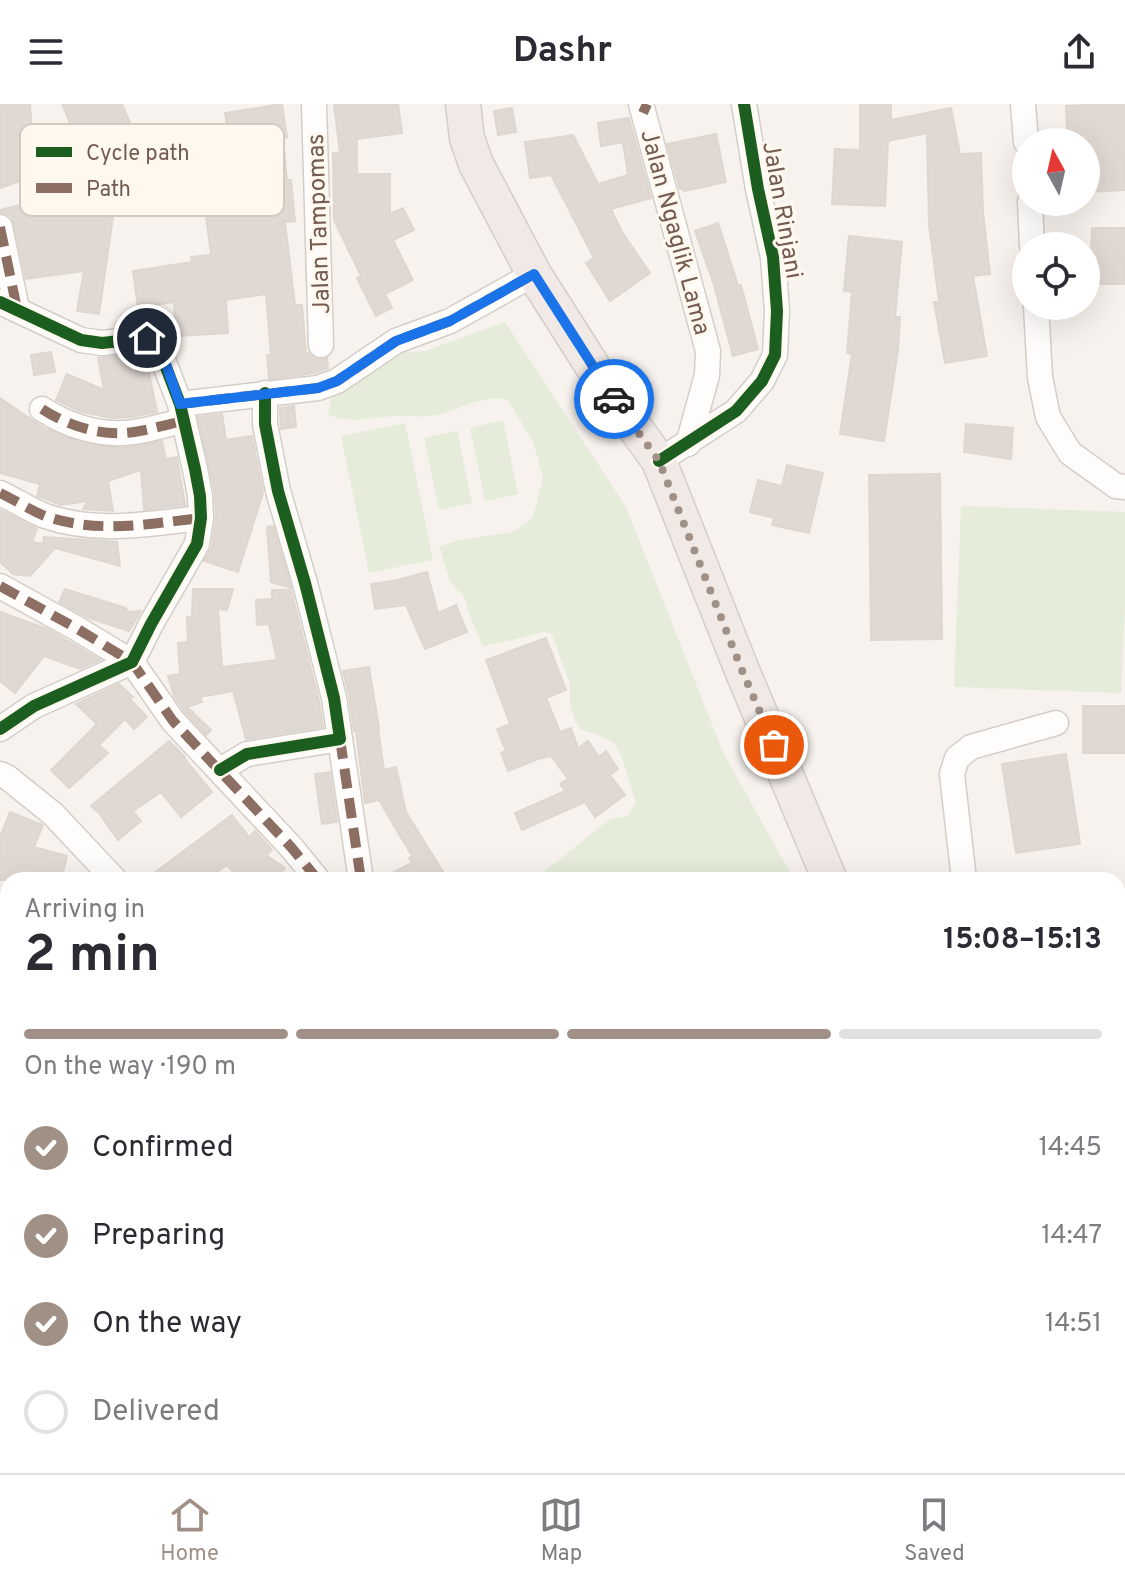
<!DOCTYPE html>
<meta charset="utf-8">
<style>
:root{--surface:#fff;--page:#f7f7f7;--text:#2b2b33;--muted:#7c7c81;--line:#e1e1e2;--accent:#a19086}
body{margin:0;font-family:Overpass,sans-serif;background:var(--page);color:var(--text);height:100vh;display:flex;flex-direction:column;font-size:30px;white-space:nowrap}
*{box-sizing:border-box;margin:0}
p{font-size:26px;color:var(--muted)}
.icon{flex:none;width:44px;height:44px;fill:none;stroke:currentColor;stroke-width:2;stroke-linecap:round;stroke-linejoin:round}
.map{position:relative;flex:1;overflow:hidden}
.sheet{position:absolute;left:0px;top:768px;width:1126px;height:602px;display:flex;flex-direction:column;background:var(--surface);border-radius:24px 24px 0 0;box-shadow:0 8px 32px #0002}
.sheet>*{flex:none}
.needle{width:52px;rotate:352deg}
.fabs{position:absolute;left:1012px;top:24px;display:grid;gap:16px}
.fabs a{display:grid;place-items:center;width:88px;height:88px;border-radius:50%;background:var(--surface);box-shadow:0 8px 32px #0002;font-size:40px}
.pin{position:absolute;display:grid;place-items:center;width:68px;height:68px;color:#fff;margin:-34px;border:4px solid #fff;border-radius:50%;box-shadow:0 2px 8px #0007}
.courier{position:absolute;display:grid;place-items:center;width:80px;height:80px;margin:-40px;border:6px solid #1a73e8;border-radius:50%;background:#fff;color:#222;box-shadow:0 2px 10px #0007}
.head em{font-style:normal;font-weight:700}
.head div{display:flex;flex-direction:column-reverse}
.head{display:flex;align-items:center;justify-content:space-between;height:136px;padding:0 24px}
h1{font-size:52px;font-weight:700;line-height:60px}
.bar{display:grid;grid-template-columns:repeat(4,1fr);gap:12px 8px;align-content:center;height:96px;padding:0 24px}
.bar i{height:10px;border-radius:6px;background:var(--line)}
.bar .selected{background:var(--accent)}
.bar p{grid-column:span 4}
ol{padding:0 24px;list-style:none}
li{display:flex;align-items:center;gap:24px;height:88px}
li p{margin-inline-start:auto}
li .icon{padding:8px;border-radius:50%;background:var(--accent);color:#fff;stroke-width:4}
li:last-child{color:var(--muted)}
li i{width:44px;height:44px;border:4px solid var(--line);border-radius:50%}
header{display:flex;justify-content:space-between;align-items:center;height:104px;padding:0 24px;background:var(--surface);font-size:36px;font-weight:700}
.dock{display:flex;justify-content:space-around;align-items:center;height:112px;border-top:2px solid var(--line);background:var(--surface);font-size:22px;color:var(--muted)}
.dock a{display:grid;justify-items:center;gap:4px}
.dock .selected{color:var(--accent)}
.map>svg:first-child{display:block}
.education{fill:#f3ebf2}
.green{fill:#e5ecd9}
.building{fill:#e0d8d3;stroke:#dfd6d0;stroke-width:2}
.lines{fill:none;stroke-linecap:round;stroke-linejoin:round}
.minor-casing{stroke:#d4cec8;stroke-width:27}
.highway-casing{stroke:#d5cdc8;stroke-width:37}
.minor{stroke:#fefdfc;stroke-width:24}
.highway{stroke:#f0e9e6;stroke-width:34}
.quiet{stroke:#8d6e63;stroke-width:10;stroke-dasharray:20 10;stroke-linecap:butt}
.cycleway-casing{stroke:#fef8ef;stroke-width:17}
.cycleway{stroke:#1b5e20;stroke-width:12}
.done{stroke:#a19086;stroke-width:8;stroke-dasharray:0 14.4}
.route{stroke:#1a73e8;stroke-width:10}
.labels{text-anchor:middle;stroke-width:6;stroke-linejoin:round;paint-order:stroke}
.street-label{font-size:24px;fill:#735b4f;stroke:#fef8ef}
.key{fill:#fef8ef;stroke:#d4c9bf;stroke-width:2}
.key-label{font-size:22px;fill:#735b4f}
</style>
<header><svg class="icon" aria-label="menu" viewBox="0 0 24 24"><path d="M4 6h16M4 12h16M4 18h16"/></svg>Dashr<svg class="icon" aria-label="share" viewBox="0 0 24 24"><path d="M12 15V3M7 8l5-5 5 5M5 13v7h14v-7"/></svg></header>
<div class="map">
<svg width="1125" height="1369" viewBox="0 0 1125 1369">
<rect width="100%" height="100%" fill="#f7f2ed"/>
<path class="education" d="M0,1165h8v197h111v7h-119z"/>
<g class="green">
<path d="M505,218l121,185 97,245 71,128h-248l-1,-9 65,-52 17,-3 9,-13c-4,-13 -14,-49 -20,-57 -9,-10 -25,-13 -36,-17l-6,-11 -4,-14v-19l-18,-51 -8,-2 -31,8 -30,6 -12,-27 -7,-22 -14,-15 -11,-36 21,-6 53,-8 20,-14 10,-41 -10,-35 -25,-42c-24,-6 -45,8 -67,14 -15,4 -30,1 -44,2 -27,1 -42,8 -69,-1l4,-22 53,-40 40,-2z"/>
<path d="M503,316l15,74 -33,7 -15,-73z"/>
<path d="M405,319l28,137 -64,13 -28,-137z"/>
<path d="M457,327l15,72 -33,7 -15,-72z"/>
<path d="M961,402l164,6v95l-4,86 -167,-6z"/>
<path d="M190,1362h201l-2,7h-200z"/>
<path d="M640,1362h100l-16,7h-80z"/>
<path d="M745,1362h134l4,7h-133z"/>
</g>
<g class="building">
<path d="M0,0h30l5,72 -35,12z"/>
<path d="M62,0h60l15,35 -53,19z"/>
<path d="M282,0l5,33 -4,1 4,42h4l4,41 -10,1 10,83h7l4,47 9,6 6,2 6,-2 1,10 -14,5 -45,6 -2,-24h4l-5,-61 -40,6 2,33 -52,3 -2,-34 -36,5 -5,-36 59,-9 -1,-5 20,-2 -6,-47 -34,4 -7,-24 42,-9 -3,-34 -3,-16 27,-4 -2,-12z"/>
<path d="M334,0h64l4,29 -45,6v35h33v40l13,-6 11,22 -21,10 20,40 -28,14 7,14 -16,8 -19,-38 4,-2 -27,-56 -1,-67h7z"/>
<path d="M860,0h31v16l60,-12 9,46 21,-1 2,59 7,62 -17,2 14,80 -42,7 -11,-61h5l-10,-77 -2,-92 -39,8 -3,65 -53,-2 3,-55 25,1z"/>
<path d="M1100,0h25v86l-39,2v-50h-18l-2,-36z"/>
<path d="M512,4l4,24 -18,3 -4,-24z"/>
<path d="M629,14l22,80 -40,11 11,23 28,41 -40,28 -24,-38 8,-5 -43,-83 -21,3 -5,-36 48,-7 25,49 30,-9 -5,-33 -22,4 -3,-23z"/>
<path d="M716,30l10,48 -42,9 -1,-3 -3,1 -13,-45z"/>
<path d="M106,80l7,33 -14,97 -22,-3 7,-40 -58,8 -12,-56 -3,-7 -11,-4v-2z"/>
<path d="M718,119l20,62h3l17,64 -25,7 -19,-71 -19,-54z"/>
<path d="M1092,124h33v56h-35z"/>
<path d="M849,132l53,6 -7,75h5l-2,33 -14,91 -44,-7 12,-80 -5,-1 5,-61 -8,-1z"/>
<path d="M51,248l4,20 -21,3 -3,-20z"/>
<path d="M145,249l12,59 -25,5 -21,1 -32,-7 -23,-11 11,-26 37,16 -6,-32z"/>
<path d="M0,294l44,30 38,15 40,5 40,-7 4,18 11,-2 8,48 -41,5 -3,-40 -33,11 5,30 -30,-2 5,-8 -27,4 -24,-9 3,-12 -40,-11z"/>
<path d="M294,302l2,21 -15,2 -1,-21z"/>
<path d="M222,310l4,26 26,-4 11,57 -25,79 -34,-11 8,-14 4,-30 -1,-24 -17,-76z"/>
<path d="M966,320l47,4 -2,31 -47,-7z"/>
<path d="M787,361l36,8 -14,60 -37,-8 2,-7 -24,-6 8,-32 24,6z"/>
<path d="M940,370l2,165 -71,1 -2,-165z"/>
<path d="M0,406l37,19 -5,13 11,2 1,-7 73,5 3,24 -65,-18 -25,28 -17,-2 -13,-12z"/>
<path d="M273,422l18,61v1l-20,-6 -4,-55z"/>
<path d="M427,468l11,41 18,-8 11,27 -42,17 -19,-44 -31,4 -4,-25 26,-4z"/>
<path d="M65,485l61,19 1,4 14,-1 -12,20 -40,-13 -30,-16z"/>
<path d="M193,485h40l-6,21 -9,-1 4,58 55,-7 -8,-36 -12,1 -1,-25 16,-1v-9h19l28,111 4,26 -77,12 -13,-48 -33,6 2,5 -15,5 24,23 -5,5 -21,-23 -11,-16 -6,-20 12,-2 -2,-31 10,-1 -1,-25h5z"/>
<path d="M0,508l47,17 53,31 -20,9 -36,-13 -29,37 -15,-12z"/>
<path d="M546,534l20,52 -20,8 14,34 11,-4 7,20 10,-7 11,16 7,-6 12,18 -8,6 15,20 -30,22 -10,-15 -63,28 -7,-17 50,-22 -5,-7 8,-5 -17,-23 -13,3 -30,12 -7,-18 5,-2 -9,-22 13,-5 -24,-64z"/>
<path d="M369,563l10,61h-1l6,42 12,-3 10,45 42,68h-70l34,-17 -3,-5 3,-2 -33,-56 -14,3 -9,-72h-2l-5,-35 -6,-25z"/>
<path d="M119,580l14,13 -4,1 18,19 -13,12 -9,-10 -26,26 9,8 -39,35 -18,-18 46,-46 -21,-20z"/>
<rect x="1083" y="602" width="42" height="47"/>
<path d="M169,637l16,16 -1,1 28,34 -31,25 -20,-25 -28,19 8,10 -23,19 -19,-27 -8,-7z"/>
<path d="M1066,650l14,90 -64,9 -14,-89z"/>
<path d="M330,668l7,50 -15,2 -7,-50z"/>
<path d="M10,708l33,13 -9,22 33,9 -6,24h-61v-43z"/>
<path d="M232,711l17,22 6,-6 17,19 -6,5 19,13 -9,12h-35l-14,-15 -22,15h-60z"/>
</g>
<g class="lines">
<defs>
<g id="minor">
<path d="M314,0l7,241"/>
<path d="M641,0l67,247 -1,24 -19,69"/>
<path d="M1023,0l3,38"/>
<path d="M1030,98l2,44"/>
<path d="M0,123l17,82"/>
<path d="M0,198l81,38 21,3 45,-5 6,1 3,2 24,63 15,65 5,27 1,22 -4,26 -46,80 -19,38 -98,44 -34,23"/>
<path d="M1036,202l4,71 8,40 22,36 46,33 9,1"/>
<path d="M180,300l138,-16 19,-7 59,-40 54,-20 84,-47"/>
<path d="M42,305c26,17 60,28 92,23 16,-2 33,-8 50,-11"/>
<path d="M659,357l77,-50 26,-30 13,-26 2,-44 -4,-54 -15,-68 -14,-85"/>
<path d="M0,389c15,7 30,17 45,23 53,18 102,8 156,2"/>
<path d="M0,482l76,42 56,34 41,59 118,126 27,33"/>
<path d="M340,635l21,141"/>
<path d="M220,666l27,-16 93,-15 -6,-41 -29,-115 -27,-92 -13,-67v-31"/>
<path d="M0,670l7,3 46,37 62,66"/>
<path d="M964,776l-12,-106 5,-16 14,-11 85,-24"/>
<path d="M0,1200l2,-39 6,-24"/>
<path d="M0,1258l8,-13"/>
<path d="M996,1362l2,7"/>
<path d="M176,1369l1,-7"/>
</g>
<g id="highway">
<path d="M463,0l4,34 9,26 58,110 71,112 54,75 82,207 89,212"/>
<path d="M1118,1159l7,18"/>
</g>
</defs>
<use href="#minor" class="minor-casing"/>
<use href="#highway" class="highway-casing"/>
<use href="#minor" class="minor"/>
<use href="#highway" class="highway"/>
<g class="quiet">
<path d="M643,9l4,-9"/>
<path d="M0,123l17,82"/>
<path d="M180,300l138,-16 19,-7 59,-40 54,-20 84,-47"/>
<path d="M42,305c26,17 60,28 92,23 16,-2 33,-8 50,-11"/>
<path d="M0,389c15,7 30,17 45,23 53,18 102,8 156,2"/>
<path d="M0,482l76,42 56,34 41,59 118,126 27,33"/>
<path d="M340,635l21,141"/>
</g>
<defs>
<g id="cycleway">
<path d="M0,198l81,38 21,3 45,-5 6,1 3,2 24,63 15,65 5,27 1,22 -4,26 -46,80 -19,38 -98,44 -34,23"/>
<path d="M659,357l77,-50 26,-30 13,-26 2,-44 -4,-54 -15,-68 -14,-85"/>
<path d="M220,666l27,-16 93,-15 -6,-41 -29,-115 -27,-92 -13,-67v-31"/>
</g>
</defs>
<use href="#cycleway" class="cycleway-casing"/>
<use href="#cycleway" class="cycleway"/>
</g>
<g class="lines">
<path class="done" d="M614,295l45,62 82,207 33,77"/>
<path class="route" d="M147,234l6,1 6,6 21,59 138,-16 19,-7 59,-40 54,-20 84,-47 80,125"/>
</g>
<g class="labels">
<g class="street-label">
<text transform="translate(783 106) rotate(80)" y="8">Jalan Rinjani</text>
<text transform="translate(318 120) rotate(-92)" y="8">Jalan Tampomas</text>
<text transform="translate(676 128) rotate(75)" y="8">Jalan Ngaglik Lama</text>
</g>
</g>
<rect x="20" y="20" width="264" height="92" rx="12" class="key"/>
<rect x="36" y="43" width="36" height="10" fill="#1b5e20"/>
<rect x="36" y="79" width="36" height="10" fill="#8d6e63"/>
<g class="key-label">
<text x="86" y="56">Cycle path</text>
<text x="86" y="92">Path</text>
</g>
</svg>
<div class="fabs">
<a><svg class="needle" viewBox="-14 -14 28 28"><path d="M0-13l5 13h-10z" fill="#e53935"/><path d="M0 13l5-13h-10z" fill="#7c7c81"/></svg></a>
<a><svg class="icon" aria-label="locate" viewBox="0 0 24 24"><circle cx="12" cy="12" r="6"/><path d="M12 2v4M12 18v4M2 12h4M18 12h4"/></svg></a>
</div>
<div class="pin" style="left:774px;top:641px;background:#ea580c"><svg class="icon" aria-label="bag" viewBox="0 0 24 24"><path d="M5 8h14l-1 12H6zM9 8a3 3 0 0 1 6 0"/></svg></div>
<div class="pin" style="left:147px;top:234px;background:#1f2937"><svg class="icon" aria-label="home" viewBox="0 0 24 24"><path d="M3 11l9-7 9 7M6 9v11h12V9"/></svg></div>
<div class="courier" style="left:614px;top:295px"><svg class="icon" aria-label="car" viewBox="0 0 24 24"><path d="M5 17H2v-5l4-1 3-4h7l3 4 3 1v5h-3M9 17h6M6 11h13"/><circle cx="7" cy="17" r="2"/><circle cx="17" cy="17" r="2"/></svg></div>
<section class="sheet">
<div class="head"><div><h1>2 min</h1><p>Arriving in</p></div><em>15:08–15:13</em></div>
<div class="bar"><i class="selected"></i><i class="selected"></i><i class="selected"></i><i></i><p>On the way · 190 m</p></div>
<ol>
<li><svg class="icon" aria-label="check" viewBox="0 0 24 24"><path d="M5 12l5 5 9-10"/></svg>Confirmed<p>14:45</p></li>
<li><svg class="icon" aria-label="check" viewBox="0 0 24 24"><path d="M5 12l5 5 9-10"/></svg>Preparing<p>14:47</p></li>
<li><svg class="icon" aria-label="check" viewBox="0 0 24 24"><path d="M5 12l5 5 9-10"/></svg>On the way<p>14:51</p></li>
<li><i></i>Delivered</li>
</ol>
</section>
</div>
<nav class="dock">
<a class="selected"><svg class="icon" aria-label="home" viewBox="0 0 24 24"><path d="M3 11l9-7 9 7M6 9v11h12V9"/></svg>Home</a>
<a><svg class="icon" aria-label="map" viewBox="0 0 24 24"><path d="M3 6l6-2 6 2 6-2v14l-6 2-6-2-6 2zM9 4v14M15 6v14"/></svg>Map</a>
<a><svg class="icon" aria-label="saved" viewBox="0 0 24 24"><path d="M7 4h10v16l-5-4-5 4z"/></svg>Saved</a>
</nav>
